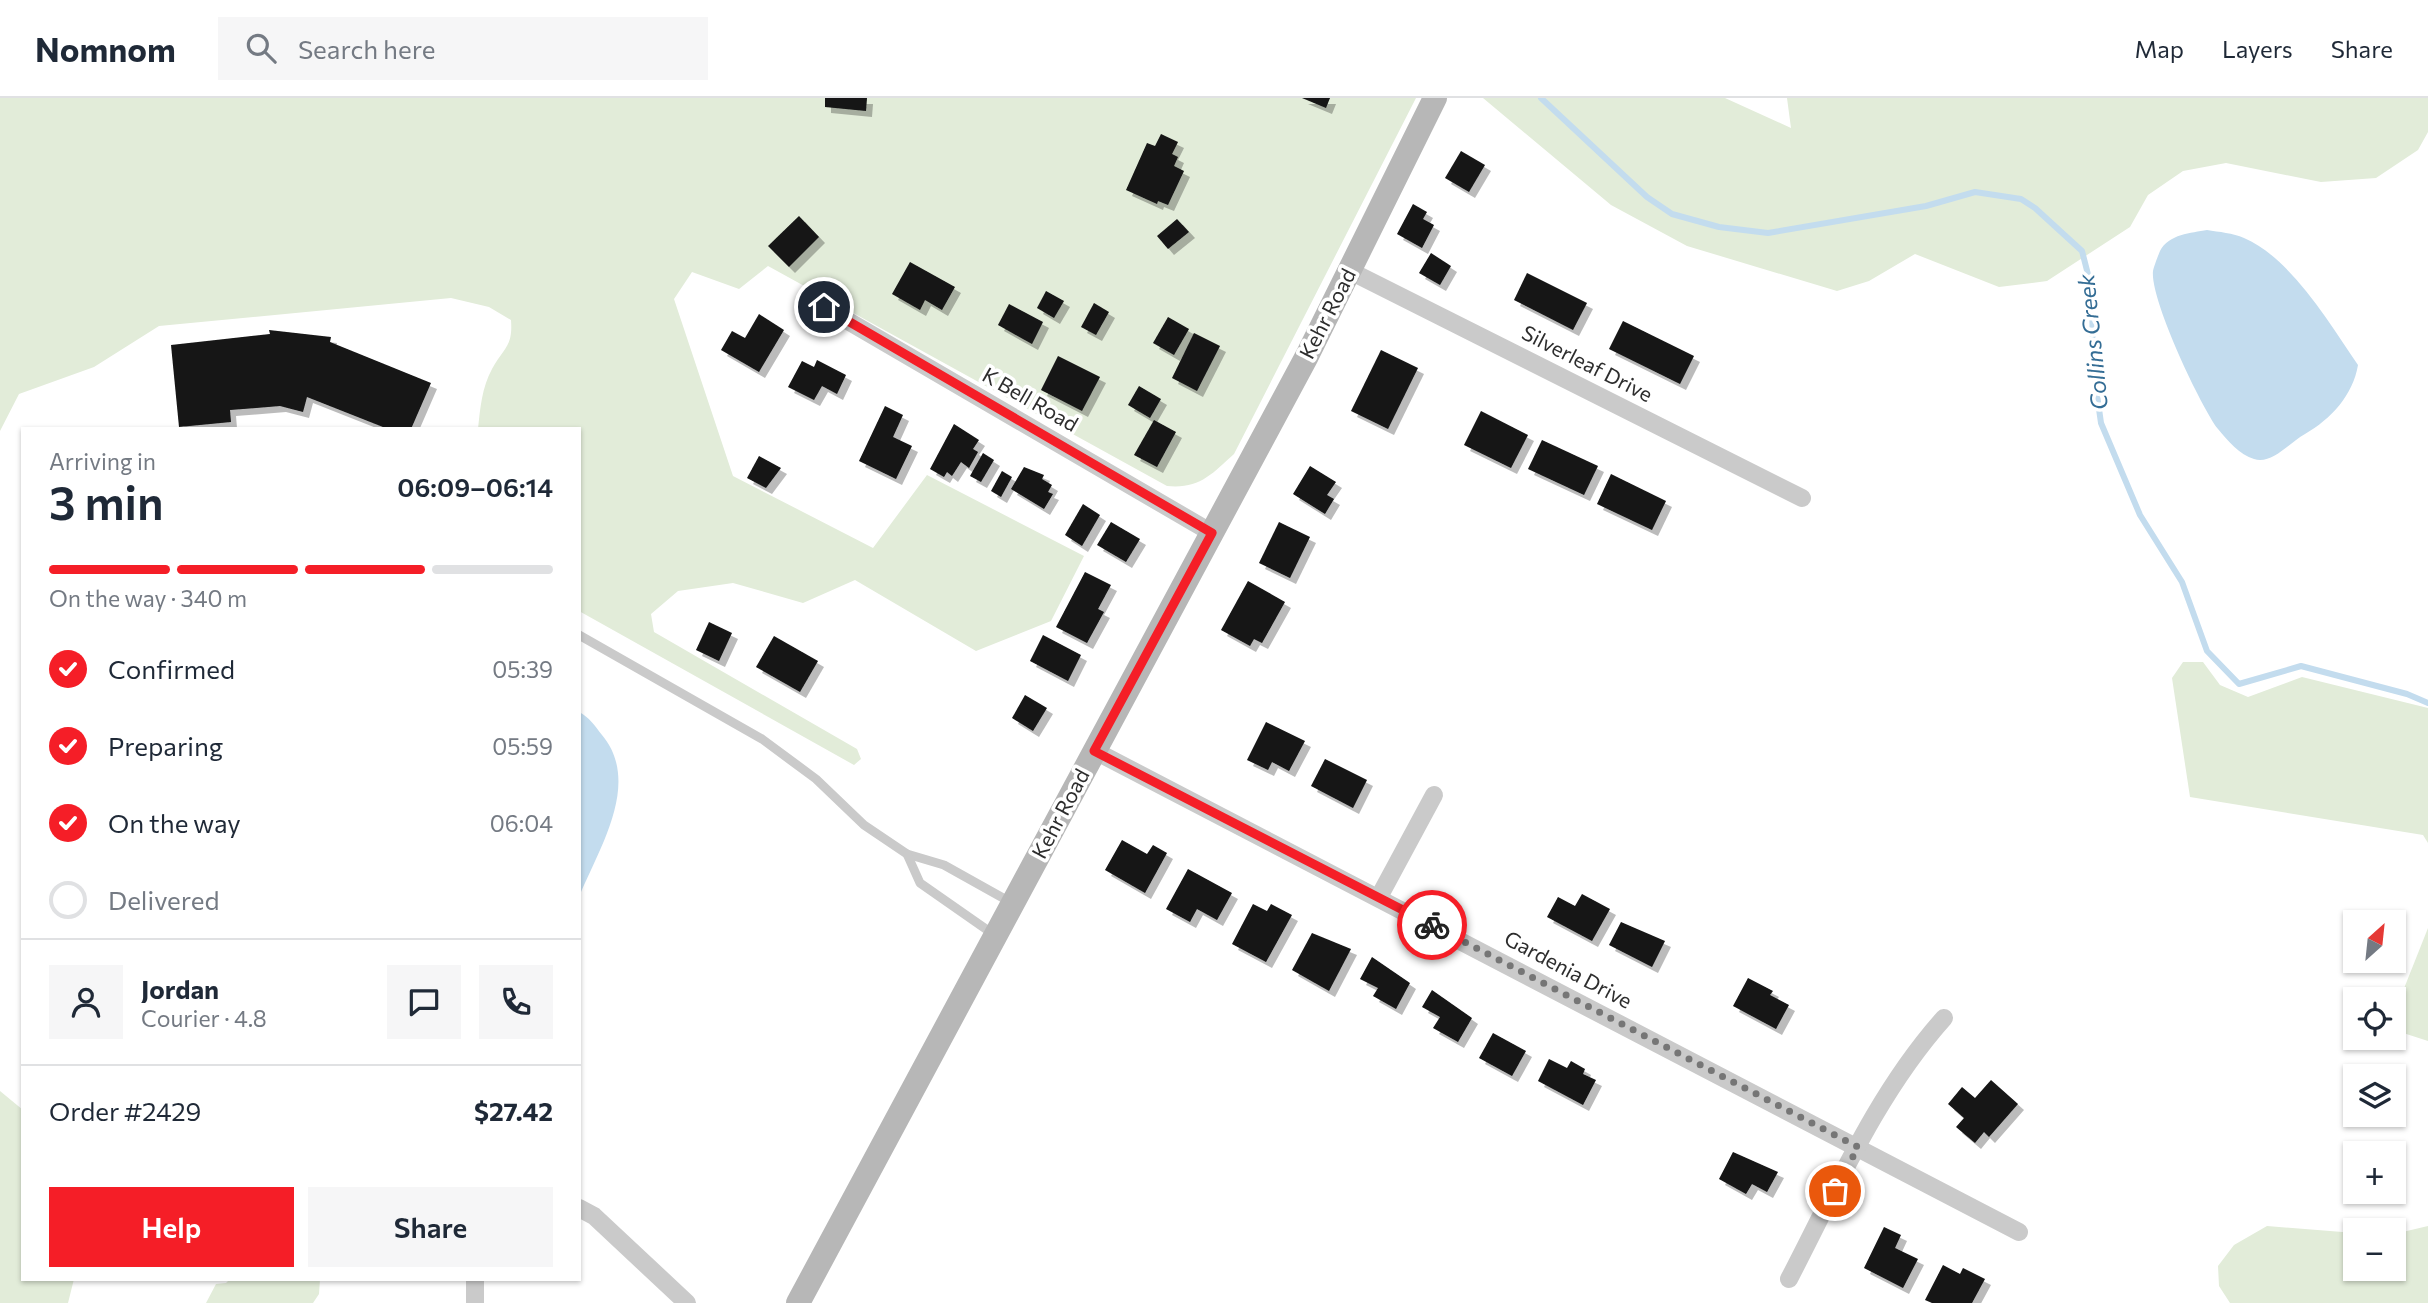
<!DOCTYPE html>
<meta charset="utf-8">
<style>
:root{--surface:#fff;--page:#f6f6f7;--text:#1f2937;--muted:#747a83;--line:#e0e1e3;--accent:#f51e27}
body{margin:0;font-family:Commissioner,sans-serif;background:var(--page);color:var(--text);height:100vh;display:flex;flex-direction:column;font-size:26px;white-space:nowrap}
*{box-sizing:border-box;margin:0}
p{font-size:23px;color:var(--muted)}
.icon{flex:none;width:38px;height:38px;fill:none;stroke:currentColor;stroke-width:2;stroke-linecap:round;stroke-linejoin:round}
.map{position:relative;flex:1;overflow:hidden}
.panel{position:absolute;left:21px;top:329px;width:560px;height:854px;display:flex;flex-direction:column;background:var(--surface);border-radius:0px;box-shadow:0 2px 5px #0004}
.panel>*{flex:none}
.needle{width:46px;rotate:27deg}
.buttons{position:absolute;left:2343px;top:812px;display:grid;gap:14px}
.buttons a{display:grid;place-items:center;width:63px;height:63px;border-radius:0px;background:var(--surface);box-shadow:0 2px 5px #0004;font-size:35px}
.pin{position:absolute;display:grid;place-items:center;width:60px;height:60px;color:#fff;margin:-30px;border:4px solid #fff;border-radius:50%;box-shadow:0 2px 7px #0007}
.courier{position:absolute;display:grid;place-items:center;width:70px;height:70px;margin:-35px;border:5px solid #f51e27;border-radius:50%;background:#fff;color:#222;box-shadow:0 2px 9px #0007}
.headline em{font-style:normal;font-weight:600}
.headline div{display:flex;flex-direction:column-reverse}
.headline{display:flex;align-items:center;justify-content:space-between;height:119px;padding:0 28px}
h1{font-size:46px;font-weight:600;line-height:52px}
.bar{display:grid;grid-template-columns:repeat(4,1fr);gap:10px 7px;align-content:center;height:84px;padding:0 28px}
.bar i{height:9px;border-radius:5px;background:var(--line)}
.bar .current{background:var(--accent)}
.bar p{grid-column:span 4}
.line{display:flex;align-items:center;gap:18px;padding:0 28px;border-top:2px solid var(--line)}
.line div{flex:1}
.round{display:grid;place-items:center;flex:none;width:74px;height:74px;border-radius:0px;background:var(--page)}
ol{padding:0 28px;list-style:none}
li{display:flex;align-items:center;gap:21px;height:77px}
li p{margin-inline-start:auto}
li .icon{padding:7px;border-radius:50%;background:var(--accent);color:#fff;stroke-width:4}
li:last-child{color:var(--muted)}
li i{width:38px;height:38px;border:4px solid var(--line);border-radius:50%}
.primary-button{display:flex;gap:14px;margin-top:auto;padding:14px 28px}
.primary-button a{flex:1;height:80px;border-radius:0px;background:var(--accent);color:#fff;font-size:28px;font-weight:600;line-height:80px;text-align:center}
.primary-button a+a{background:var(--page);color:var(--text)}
header{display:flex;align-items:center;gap:42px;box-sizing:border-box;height:98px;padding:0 35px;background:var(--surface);border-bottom:2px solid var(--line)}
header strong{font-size:33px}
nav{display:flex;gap:38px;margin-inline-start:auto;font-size:24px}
.search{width:490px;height:63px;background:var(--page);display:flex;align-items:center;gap:18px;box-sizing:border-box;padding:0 24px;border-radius:0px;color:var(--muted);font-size:26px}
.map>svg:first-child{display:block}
.green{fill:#e2ecd9}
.water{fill:#c3dcee}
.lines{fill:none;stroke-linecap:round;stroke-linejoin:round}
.stream{stroke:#c3dcee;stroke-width:6}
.building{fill:#141414;filter:url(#shadow)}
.lane{stroke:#cacaca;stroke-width:9}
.street{stroke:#cacaca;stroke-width:18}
.secondary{stroke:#b7b7b7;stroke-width:24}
.done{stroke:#767676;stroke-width:7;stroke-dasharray:0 12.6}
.route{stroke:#f51e27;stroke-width:9}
.labels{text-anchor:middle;stroke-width:7;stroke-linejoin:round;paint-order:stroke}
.street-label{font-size:21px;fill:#2d2d2d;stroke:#fff}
.water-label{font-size:23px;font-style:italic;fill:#346d95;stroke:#fff}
</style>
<header>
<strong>Nomnom</strong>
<div class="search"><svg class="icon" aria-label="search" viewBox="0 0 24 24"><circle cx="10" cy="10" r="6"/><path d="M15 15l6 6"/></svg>Search here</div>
<nav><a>Map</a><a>Layers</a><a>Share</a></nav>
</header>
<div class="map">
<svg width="2428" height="1205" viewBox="0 0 2428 1205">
<defs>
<filter id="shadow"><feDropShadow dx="6" dy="6" stdDeviation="0" flood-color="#0004"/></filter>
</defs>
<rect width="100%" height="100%" fill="#fff"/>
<g class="green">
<path d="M0,0h1416l-182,356c-23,21 -35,35 -67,32l-399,-220 -29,23 -47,-17 -18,27 59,177 140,72 54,-73 157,81 -33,65 -75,30 -121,-71 -52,23 -70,-20 -55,8 -27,23 3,18 203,117 4,10 -7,6 -275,-154v-182h-101c2,-20 4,-42 14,-60 12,-22 21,-22 19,-49l-22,-13 -38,-9 -292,28 -65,41 -75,27 -19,37z"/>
<path d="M1483,0h242l66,30 -4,-30h641v34l-10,18 -42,28 -55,4 -95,-19 -43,8 -35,24 -18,32 -83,54 -48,6 -84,-33 -46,27 -32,10 -150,-45 -76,-41z"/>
<path d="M2183,564h20l17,23 28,12 54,-20 126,31v135l-5,-8 -233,-38 -18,-119z"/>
<path d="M2428,830v113l-34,-11v-25l7,-9z"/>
<path d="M0,993l23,19v169h51l-6,24h-68z"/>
<path d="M2267,1128l88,7 1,36h38v-35l34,-8v77h-198l-11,-17 -1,-20 16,-21z"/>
<path d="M230,1181h90l-1,15 -6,9h-107l10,-19 10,-1z"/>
</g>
<g class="water">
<path d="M2207,132c12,2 26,3 37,8 47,20 86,86 114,127 -5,30 -27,54 -53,69 -15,8 -33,31 -51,25 -14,-4 -27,-19 -36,-30 -18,-24 -68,-130 -65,-158 1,-5 5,-15 7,-20 9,-17 31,-18 47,-21z"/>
<path d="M579,614c10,5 16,14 23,23 40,48 -3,113 -23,162z"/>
</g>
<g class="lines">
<path class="stream" d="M1541,0l106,99 25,17 47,13 49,6 158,-27 49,-14 46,7 14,9 47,43 10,39 1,77 8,56 39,92 42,67 25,69 32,33 62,-18 106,28 21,9"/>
</g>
<g class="building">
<path d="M825,0h42l-1,13 -41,-4z"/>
<path d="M1302,0h28l-4,10z"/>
<path d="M1161,36l17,8 -6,12 6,3 -4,9 10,5 -16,34 -10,-4 -1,3 -31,-14 21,-47 8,3z"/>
<path d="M1461,53l24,14 -16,27 -24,-14z"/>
<path d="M1413,106l14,8 -4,7 11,6 -12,23 -25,-14z"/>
<path d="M799,118l20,21 -30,30 -21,-21z"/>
<path d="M1177,121l12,13 -21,17 -11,-13z"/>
<path d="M1431,155l20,13 -11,19 -21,-12z"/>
<path d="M910,164l45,25 -13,23 -17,-10 -5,10 -28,-16z"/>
<path d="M1527,175l60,30 -14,27 -59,-30z"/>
<path d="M1046,193l18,10 -10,17 -17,-10z"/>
<path d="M1094,205l15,9 -13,23 -15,-8z"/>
<path d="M1009,206l34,18 -11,22 -34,-19z"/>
<path d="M759,216l25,16 -25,42 -38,-22 11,-19 13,7z"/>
<path d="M1168,219l21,12 -15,26 -21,-12z"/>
<path d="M1623,223l71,35 -14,28 -71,-35z"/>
<path d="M269,232l62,7 -1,5 101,41 -20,46h-23l-81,-32 -4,15 -23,-6 -50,4 1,12 -52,5 -8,-82 99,-11z"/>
<path d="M1194,235l26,13 -23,45 -25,-13z"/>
<path d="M1381,252l37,18 -30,61 -37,-18z"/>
<path d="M1058,258l42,21 -18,34 -41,-21z"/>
<path d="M817,262l29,15 -9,19 -15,-8 -8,14 -26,-13 14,-26 12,6z"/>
<path d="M1139,288l22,13 -11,19 -22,-13z"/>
<path d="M885,308l18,9 -10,22 19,9 -16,33 -37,-18z"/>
<path d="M1481,313l47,24 -17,33 -47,-23z"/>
<path d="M1154,322l22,12 -19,35 -23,-12z"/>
<path d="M954,326l25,16 -6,9 5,3 -9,16 -8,-6 -9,14 -5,-4 -3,5 -14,-8z"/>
<path d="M1542,342l56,26 -14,29 -56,-26z"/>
<path d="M983,355l11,7 -13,22 -11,-6z"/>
<path d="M759,358l22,12 -15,20 -19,-10z"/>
<path d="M1310,368l26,16 -9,13 7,4 -9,15 -32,-20z"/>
<path d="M1024,369l20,8 -2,4 10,6 -4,7 5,2 -9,15 -33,-20z"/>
<path d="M1002,373l10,6 -11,20 -10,-6z"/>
<path d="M1611,376l55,27 -14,29 -55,-26z"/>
<path d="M1083,406l17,11 -18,31 -17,-11z"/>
<path d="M1111,424l29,17 -14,23 -29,-17z"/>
<path d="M1279,424l31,15 -20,41 -31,-15z"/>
<path d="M1085,474l26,13 -13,24 6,3 -17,31 -31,-16z"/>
<path d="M1248,483l37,21 -23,41 -8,-4 -4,7 -29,-16z"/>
<path d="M709,524l23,11 -13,28 -23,-11z"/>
<path d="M1043,537l38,20 -13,26 -38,-20z"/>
<path d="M774,538l44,25 -18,31 -44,-25z"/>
<path d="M1025,597l22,13 -14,23 -21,-13z"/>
<path d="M1266,624l39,19 -16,30 -17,-9 -4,8 -21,-10z"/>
<path d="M1325,661l42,21 -14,28 -42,-22z"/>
<path d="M1122,742l25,14 6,-9 14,8 -22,40 -40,-23z"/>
<path d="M1188,771l44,24 -15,27 -20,-11 -7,13 -24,-13z"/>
<path d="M1582,796l28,15 -18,32 -45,-24 11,-20 17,9z"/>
<path d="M1253,806l14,7 4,-7 21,11 -26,47 -34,-18z"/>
<path d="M1621,824l44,19 -13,26 -43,-22z"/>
<path d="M1312,835l39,16 -22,42 -37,-21z"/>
<path d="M1372,859l38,26 -14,26 -23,-13 5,-8 -18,-9z"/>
<path d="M1748,880l25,13 -3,4 19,10 -13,24 -43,-23z"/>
<path d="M1432,892l40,28 -14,24 -25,-14 7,-11 -18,-10z"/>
<path d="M1493,935l33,18 -14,25 -33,-18z"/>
<path d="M1549,961l18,9 4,-7 14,8 -2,5 13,6 -13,25 -45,-24z"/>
<path d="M1991,982l27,24 -29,33 -5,-5 -9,11 -19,-16 8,-9 -16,-14 14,-17 13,11z"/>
<path d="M1733,1054l45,20 -11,20 -15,-8 -6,10 -27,-15z"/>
<path d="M1884,1129l17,8 -6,13 23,11 -15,29 -39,-20z"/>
<path d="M1943,1167l17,9 3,-6 22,11 -13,24h-40l-7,-3z"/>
</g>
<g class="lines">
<g class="lane">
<path d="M579,537l183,104 54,40 48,46 43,29 37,11 68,38"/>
<path d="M907,756l13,29 73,51"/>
</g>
<g class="street">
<path d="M1350,173l452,227"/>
<path d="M824,209l388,226"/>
<path d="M1095,653l924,481"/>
<path d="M1379,799l55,-102"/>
<path d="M579,1110l15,8 93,87"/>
<path d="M1789,1181c47,-90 87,-185 155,-261"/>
<path d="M475,1205v-24"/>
</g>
<path class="secondary" d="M798,1205l509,-947 128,-258"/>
</g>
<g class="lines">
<path class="done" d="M1432,827l426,222 -23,44"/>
<path class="route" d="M824,209l388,226 -118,218 338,174"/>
</g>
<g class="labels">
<g class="street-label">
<text transform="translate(1328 216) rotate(-63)" y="7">Kehr Road</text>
<text transform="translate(1587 266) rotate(27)" y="7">Silverleaf Drive</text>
<text transform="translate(1030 302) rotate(30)" y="7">K Bell Road</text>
<text transform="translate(1061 716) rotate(-62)" y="7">Kehr Road</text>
<text transform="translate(1568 872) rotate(28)" y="7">Gardenia Drive</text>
</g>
<g class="water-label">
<text transform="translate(2093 244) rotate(-96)" y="8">Collins Creek</text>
</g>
</g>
</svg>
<div class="buttons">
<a><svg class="needle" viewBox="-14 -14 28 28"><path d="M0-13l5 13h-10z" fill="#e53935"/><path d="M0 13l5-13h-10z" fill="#747a83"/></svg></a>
<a><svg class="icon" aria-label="locate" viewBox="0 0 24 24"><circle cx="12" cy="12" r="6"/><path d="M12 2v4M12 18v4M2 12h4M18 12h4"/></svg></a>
<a><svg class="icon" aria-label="layers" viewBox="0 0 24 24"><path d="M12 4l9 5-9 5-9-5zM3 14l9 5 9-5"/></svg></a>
<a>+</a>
<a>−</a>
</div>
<div class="pin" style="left:1835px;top:1093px;background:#ea580c"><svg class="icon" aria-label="bag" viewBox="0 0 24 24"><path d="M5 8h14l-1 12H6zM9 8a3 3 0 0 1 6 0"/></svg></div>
<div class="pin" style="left:824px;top:209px;background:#1f2937"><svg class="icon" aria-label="home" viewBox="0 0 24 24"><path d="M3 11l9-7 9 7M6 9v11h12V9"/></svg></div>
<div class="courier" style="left:1432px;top:827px"><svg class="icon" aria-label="bike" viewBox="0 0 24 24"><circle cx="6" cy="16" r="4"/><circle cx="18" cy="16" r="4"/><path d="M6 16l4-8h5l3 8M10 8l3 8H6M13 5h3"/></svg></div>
<section class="panel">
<div class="headline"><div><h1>3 min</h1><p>Arriving in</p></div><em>06:09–06:14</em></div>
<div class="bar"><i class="current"></i><i class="current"></i><i class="current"></i><i></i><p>On the way · 340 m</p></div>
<ol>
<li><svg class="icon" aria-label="check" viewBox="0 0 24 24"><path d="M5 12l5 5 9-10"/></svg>Confirmed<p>05:39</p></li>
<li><svg class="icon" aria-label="check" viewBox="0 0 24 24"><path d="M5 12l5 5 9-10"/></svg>Preparing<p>05:59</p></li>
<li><svg class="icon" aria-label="check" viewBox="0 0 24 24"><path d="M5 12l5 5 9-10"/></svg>On the way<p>06:04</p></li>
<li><i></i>Delivered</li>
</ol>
<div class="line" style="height:126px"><a class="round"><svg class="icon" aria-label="person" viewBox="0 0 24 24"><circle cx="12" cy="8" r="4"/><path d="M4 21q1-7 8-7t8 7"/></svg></a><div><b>Jordan</b><p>Courier · 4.8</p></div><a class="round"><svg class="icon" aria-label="chat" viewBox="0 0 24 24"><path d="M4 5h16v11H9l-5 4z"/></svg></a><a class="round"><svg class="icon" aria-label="phone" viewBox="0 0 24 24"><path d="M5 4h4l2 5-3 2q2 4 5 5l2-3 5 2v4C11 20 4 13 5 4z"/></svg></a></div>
<div class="line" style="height:91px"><div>Order #2429</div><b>$27.42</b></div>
<div class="primary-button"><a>Help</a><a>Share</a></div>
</section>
</div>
